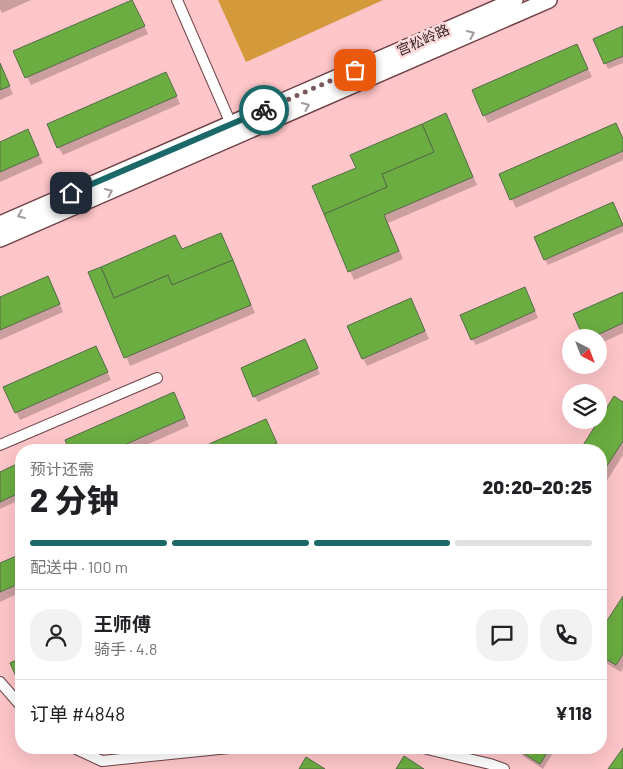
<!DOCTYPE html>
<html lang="zh">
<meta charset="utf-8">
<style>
:root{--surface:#fff;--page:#f2f2f2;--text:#202124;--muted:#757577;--line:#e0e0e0;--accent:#1b6869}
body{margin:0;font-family:Barlow,"Noto Sans SC",sans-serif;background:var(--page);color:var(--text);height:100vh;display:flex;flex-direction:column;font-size:19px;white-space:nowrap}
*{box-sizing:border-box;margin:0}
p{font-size:16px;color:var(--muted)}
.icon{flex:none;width:28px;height:28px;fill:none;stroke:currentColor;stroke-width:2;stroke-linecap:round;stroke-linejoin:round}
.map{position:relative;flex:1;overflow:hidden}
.details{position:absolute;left:15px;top:444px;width:592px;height:310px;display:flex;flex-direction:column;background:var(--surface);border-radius:20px;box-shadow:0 5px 20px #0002}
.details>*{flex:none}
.needle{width:32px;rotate:138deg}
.fabs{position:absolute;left:562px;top:329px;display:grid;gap:10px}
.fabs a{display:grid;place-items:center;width:45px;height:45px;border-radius:50%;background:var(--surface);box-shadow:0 5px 20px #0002;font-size:25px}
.pin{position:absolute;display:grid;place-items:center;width:42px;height:42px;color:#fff;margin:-21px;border-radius:10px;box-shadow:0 2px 8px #0006}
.courier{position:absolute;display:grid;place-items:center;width:50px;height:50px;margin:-25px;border:4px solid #1b6869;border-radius:50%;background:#fff;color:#222;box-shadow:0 1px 6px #0007}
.overview em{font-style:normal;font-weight:800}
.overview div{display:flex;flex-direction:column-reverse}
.overview{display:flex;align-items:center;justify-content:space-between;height:85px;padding:0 15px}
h1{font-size:32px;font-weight:800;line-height:38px}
.bar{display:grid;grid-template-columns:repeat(4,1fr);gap:8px 5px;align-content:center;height:60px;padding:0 15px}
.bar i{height:6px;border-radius:4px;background:var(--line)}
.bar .current{background:var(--accent)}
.bar p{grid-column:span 4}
.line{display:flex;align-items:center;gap:12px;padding:0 15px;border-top:1px solid var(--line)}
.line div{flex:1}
.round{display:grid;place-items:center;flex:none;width:52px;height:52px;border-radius:20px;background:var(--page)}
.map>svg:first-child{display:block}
.green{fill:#d4993a}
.shadow{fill:#0003}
.building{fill:#6bad41;stroke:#546c47}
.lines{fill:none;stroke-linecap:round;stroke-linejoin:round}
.minor-casing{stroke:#6f4245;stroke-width:12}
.secondary-casing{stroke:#6f4245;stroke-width:18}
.minor{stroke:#fff;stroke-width:10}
.secondary{stroke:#fff;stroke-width:15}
.oneway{stroke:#a39a9b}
.done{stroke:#7a595b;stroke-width:5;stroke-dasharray:0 9}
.route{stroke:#1b6869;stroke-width:6}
.labels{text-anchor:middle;stroke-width:5;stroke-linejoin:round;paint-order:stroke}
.street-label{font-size:14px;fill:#331f20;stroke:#fcdadb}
</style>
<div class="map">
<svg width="623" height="769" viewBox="0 0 623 769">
<rect width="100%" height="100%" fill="#fec6c9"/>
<path class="green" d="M218,0h165l-137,62z"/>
<g class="shadow">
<path d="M0,0h31l-29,13 -2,-4z"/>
<path d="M133,1l15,33 -117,51 -16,-33z"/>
<path d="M623,27v36l-15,6 -13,-29z"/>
<path d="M577,46l15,31 -104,46 -4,-8z"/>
<path d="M0,65l13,29 -13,6z"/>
<path d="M170,82l10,22 -117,51 -5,-8z"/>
<path d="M446,115l31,70 -89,38 15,36 -49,21 -41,-93 44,-19z"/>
<path d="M28,131l15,32 -43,19v-39z"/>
<path d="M623,140v20l-107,48 -16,-33z"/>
<path d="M616,209l7,16v7l-75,33 -3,-6z"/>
<path d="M221,234l34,79 -125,53 -40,-93 92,-22z"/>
<path d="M52,285l11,27 -63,28v-42z"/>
<path d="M623,293v40l-24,11v-6h-14z"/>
<path d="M528,294l10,24 -62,27 -4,-6z"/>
<path d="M415,307l14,32 -62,27 -4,-8z"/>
<path d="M308,347l12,27 -62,28 -4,-6z"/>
<path d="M100,355l11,25 -91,40 -4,-8z"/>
<path d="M178,402l11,24 -54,24h-64z"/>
<path d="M623,403v52l-22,35v-40h-19z"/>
<path d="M269,426l10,23 -1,1h-66z"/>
<path d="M21,463v36l-21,10v-36z"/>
<path d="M21,555v37l-21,10v-37z"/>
<path d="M623,598v70l-2,4 -20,-12v-27z"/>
<path d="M521,748h35l-13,21 -20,-13 -3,-6z"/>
</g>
<g class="building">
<path d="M132,0l13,26 -120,52 -12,-27z"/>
<path d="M623,26v30l-19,8 -11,-25z"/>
<path d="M577,44l11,25 -105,47 -11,-26z"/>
<path d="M0,63l10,23 -10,4z"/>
<path d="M166,72l11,24 -120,52 -10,-24z"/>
<path d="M446,113l27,64 -89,38 15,36 -51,21 -24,-58 63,-27 -5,-13 52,-22 -12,-28z"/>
<path d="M616,123l7,16v12l-113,49 -11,-26z"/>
<path d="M422,124l12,28 -52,22 5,13 -63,27 -12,-28 44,-18 -6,-13z"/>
<path d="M28,129l11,26 -39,17v-30z"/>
<path d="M613,202l10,23 -79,35 -10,-23z"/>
<path d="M221,233l12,27 -61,25 -4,-10 -54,23 -13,-31 74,-32 7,14z"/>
<path d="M233,260l18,45 -127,53 -36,-86 13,-5 13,31 54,-23 4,10z"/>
<path d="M48,276l12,28 -60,26v-33z"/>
<path d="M525,287l10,24 -64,29 -11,-25z"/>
<path d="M623,292v31l-32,15h-7l-11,-24z"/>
<path d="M411,298l14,33 -63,28 -15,-33z"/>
<path d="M305,339l13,29 -65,29 -12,-29z"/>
<path d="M96,346l12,26 -93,41 -12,-26z"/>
<path d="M174,392l11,26 -72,32h-44l-4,-10z"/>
<path d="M614,396l9,6v39l-22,34v-25h-21z"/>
<path d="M266,419l11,24 -16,7h-50l-2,-6z"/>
<path d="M21,462v30l-21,10v-30z"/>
<path d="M21,554v29l-21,9v-29z"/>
<path d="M623,596v58l-7,11 -15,-9v-26z"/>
<path d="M21,658v30l-11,-25z"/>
<path d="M520,748h30l-10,16 -22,-14z"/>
<path d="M623,748v21h-15z"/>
<path d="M404,756l20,13h-28z"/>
<path d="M306,757l19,12h-26z"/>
</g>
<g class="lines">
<defs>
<g id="minor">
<path d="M177,0l54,124"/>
<path d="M0,445l157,-67"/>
<path d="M0,682l21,24"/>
<path d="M74,748l28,13 127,-13"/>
<path d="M423,748l67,16 14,5"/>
</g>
<g id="secondary">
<path d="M0,224l515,-224"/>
<path d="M0,239l549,-239"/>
</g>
</defs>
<use href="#minor" class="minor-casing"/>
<use href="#secondary" class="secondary-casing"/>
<use href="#minor" class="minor"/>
<use href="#secondary" class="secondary"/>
</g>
<defs><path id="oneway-chevron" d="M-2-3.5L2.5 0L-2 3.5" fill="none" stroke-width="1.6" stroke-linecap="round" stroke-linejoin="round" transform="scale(1.25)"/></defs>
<g class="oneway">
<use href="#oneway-chevron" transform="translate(471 34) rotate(-24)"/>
<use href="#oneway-chevron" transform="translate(306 106) rotate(-24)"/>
<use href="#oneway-chevron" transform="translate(109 192) rotate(-24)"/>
<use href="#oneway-chevron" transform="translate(21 215) rotate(157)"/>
</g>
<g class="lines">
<path class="done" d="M264,110l91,-40"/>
<path class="route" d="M71,193l193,-83"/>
</g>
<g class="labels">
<g class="street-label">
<text transform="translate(423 40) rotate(-24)" y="5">宫松岭路</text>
</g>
</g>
</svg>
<div class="fabs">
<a><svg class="needle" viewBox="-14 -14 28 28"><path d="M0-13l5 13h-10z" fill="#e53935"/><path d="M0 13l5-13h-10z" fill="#757577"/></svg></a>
<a><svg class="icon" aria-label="layers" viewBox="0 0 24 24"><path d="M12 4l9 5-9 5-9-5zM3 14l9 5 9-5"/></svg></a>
</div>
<div class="pin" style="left:355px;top:70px;background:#ea580c"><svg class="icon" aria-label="bag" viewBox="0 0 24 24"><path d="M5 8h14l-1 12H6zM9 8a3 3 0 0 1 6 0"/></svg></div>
<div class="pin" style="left:71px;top:193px;background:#1f2937"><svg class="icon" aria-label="home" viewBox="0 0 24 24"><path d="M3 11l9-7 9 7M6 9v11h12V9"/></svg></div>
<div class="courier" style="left:264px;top:110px"><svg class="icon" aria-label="bike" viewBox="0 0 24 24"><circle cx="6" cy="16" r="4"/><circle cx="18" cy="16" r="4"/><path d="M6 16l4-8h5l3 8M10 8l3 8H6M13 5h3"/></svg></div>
<section class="details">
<div class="overview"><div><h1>2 分钟</h1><p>预计还需</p></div><em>20:20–20:25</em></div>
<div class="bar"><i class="current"></i><i class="current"></i><i class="current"></i><i></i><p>配送中 · 100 m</p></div>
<div class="line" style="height:90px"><a class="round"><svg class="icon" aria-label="person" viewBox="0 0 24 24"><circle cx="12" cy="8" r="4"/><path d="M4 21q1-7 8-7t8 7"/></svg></a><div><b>王师傅</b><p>骑手 · 4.8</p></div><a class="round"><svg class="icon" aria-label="chat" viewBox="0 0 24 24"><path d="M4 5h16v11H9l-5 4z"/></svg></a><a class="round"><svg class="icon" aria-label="phone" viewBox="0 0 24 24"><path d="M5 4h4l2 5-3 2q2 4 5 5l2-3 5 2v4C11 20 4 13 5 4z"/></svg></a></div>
<div class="line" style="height:65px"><div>订单 #4848</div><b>¥118</b></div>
</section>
</div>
